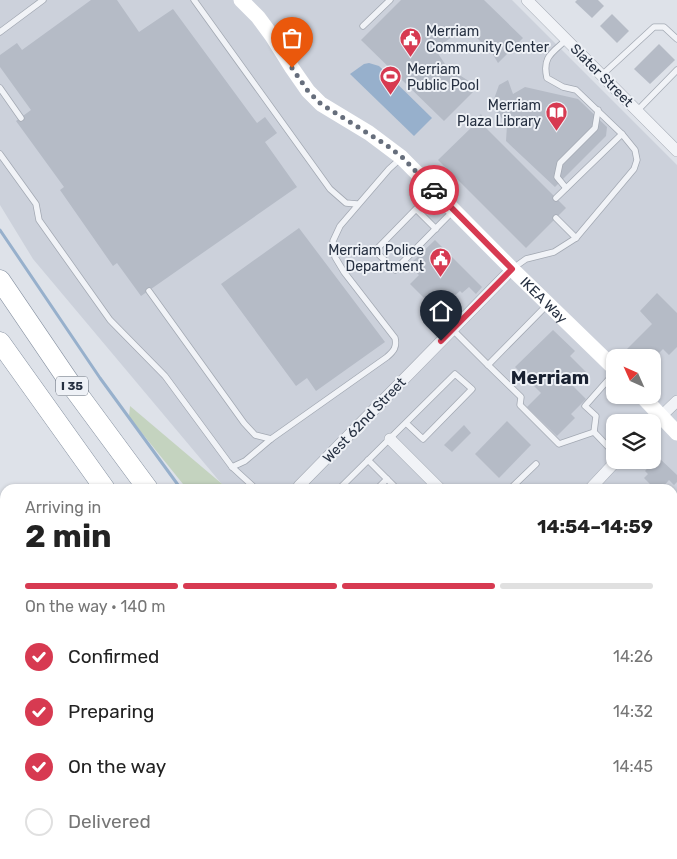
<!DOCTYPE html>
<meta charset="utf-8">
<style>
:root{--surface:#fff;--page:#f2f2f2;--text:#222;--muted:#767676;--line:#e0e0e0;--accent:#d73a51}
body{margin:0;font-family:Rubik,sans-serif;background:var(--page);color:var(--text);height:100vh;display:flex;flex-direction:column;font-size:19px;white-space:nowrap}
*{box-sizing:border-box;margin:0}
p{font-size:16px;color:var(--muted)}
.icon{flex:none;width:28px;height:28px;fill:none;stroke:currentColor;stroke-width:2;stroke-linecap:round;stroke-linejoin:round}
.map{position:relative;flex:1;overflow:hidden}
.side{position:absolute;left:0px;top:484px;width:678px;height:376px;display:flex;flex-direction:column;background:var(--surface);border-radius:15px 15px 0 0;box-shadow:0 1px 4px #0004}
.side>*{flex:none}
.needle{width:32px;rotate:315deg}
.tools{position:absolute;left:606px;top:349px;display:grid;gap:10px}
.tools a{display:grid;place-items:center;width:55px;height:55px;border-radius:10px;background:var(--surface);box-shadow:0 1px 4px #0004;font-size:25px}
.pin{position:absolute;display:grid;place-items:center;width:42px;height:42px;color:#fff;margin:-51px -21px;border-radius:50% 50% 50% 0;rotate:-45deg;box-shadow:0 0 5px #0007}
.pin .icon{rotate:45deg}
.courier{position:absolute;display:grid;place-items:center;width:50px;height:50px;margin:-25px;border:4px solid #d73a51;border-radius:50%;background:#fff;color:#222;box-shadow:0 1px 6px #0007}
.overview em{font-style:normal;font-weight:700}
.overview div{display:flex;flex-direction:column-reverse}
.overview{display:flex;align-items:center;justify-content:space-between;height:85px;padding:0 25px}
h1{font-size:32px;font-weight:700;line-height:38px}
.bar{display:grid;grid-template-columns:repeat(4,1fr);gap:8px 5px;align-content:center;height:60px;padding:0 25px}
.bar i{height:6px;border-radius:4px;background:var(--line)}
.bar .current{background:var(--accent)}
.bar p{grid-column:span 4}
ol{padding:0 25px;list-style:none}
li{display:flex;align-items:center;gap:15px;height:55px}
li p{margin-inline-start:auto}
li .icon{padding:5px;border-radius:50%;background:var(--accent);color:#fff;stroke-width:4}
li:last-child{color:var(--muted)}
li i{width:28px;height:28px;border:2px solid var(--line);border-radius:50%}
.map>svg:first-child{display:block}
.built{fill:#ccd1db;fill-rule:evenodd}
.green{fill:#c4d3bf}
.water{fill:#97b0cc}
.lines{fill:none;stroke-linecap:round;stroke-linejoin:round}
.stream{stroke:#97b0cc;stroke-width:3}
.building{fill:#b5bbc6}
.lane-casing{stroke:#a3a9b3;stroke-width:7}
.street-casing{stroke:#a3a9b3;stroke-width:12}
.highway-casing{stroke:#8590a0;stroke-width:21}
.lane{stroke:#f1f3f7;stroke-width:5.5}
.street{stroke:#f1f3f7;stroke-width:11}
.secondary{stroke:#fff;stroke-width:15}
.highway{stroke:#fff;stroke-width:20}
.rail{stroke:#778193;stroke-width:3;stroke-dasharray:2.5 5;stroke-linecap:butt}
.done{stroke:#666e7c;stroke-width:5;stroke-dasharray:0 9}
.route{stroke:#d73a51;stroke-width:6}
.labels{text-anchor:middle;stroke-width:4;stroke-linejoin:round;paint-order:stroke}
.shield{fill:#eef1f6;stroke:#626a77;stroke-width:1}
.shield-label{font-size:12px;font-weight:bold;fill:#263041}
.poi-label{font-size:14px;fill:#263041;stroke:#eef1f6;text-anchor:start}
.street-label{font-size:14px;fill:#263041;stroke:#eef1f6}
.district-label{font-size:19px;font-weight:bold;fill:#192131;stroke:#eef1f6}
</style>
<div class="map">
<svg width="677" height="859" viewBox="0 0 677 859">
<rect width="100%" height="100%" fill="#dee2e9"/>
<path class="built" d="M0,0h512l165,165v462l-4,3 -1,-141h-446l-193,-230 -33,-54zM615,358h37v37h-37zM615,422h37v38h-37z"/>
<path class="green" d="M130,406l98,83h-41l-58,-72z"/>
<path class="water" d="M369,63l10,3 53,52 -18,18 -64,-62 14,-10z"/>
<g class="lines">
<g class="stream">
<path d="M0,230l100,148 81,111"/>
<path d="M672,654l5,-4"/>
</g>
</g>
<g class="building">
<path d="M91,0h26l22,32 34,-23 84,114 8,-6 12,16 -12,9 32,45 -156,109 -24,-33 -4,3 -53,-76 4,-3 -48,-66 15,-11 -31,-43v-12l17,-12 5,7z"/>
<path d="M401,0h83l39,38 -25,25 -6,-10 -26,-26 -31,22 12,18 31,20 -34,34 -83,-81z"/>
<path d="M577,0h21l6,6 -12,12 -17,-16z"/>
<path d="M612,14l17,17 -12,12 -17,-17z"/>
<path d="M659,44l16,16 -25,24 -16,-15z"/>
<path d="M508,80l5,14 12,-7 53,12 29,28 -1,9 -51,51 -49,-46 1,-16 -10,-13 -3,-13 5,-14z"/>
<path d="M481,114l6,12 -2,1 81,81 -40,40 -88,-88 37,-36 -2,-1z"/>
<path d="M299,228l86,114 -69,49 -9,-13 -11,8 -75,-102z"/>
<path d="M435,240l47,47 -6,7 -7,-7 -7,6 -2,-2 -23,20 -27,-27 9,-9 -10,-10z"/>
<path d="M657,293l20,20v34l-8,8 -6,-6 -11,11v-2h-22l-6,-6 28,-28 -12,-13z"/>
<path d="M553,330l22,21 -5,5 17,17 -14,13 13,13 -15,15 4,4 -18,18 -30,-29 14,-14 -26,-26z"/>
<path d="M507,421l24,24 -32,33 -24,-24z"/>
<path d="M464,425l7,8 -19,19 -8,-7z"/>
<path d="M658,457l19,18v7l-3,3 -5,-5 -8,9h-6l-11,-11 4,-4 -3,-3z"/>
<path d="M672,513l5,4v39l-5,-4z"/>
</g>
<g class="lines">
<defs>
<g id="lane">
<path d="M194,0l136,189 16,14 11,1"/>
<path d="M363,26l27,-26"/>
<path d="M0,32l43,-32"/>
<path d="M602,75l52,-48h10l13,12"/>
<path d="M0,88l21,30"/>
<path d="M637,111l40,-41"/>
<path d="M0,154l36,50 3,16 71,100 55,56 67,91 24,22"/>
<path d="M566,188l-9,-11 3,-14 35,-35 3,-18"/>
<path d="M556,198l66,-64"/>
<path d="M556,218l20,20"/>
<path d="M436,229l-20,-20 -41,42 20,19 57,-58"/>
<path d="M512,269l14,-10 28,-7 22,-14 58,-69 3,-9 -2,-10 -13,-16 -46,-44 -13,-3 -16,-9c-5,-21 5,-25 19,-38"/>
<path d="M149,291l95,132 11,12 16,4"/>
<path d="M548,304l-60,61 33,32 -1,8 39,39 35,-12 21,22"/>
<path d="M453,330l35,35"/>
<path d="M594,432l2,-16 -11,-10 23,-26"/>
<path d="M368,460l29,29"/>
<path d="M232,467l13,-6 26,-22 116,-82c7,-6 10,-10 8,-19l-51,-66 -9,-15 -2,-16 7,-15 49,-57 11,-10"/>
<path d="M339,489l116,-115 17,15 -49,50 -17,-16"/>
<path d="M377,489l10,-10"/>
<path d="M510,489l26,-25"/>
</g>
<g id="street">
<path d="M527,0l150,151"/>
<path d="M652,425l25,-24"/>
<path d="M390,439l50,50"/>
<path d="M299,486l213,-217"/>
<path d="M590,489l27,-29"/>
</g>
<g id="highway">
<path d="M0,280l72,106 76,103"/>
<path d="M0,342l105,147"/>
<path d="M672,688l5,-4"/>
<path d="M672,728l3,-11"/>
<path d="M294,855l1,4"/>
<path d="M428,855l4,4"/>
<path d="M464,855l4,4"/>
<path d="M656,855l1,4"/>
<path d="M506,859l4,-4"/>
<path d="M540,859l3,-4"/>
</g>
</defs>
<use href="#lane" class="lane-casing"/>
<use href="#street" class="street-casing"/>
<use href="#highway" class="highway-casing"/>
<use href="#lane" class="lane"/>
<use href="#street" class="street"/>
<g class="secondary">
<path id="s1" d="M241,0l17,17 14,19 20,32 16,23 13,13 48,29 32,24 111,112 103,100"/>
<path d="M641,395l36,38"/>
<path d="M0,728l5,14"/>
<path d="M34,855v4"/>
</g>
<use href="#highway" class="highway"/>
<g class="rail">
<path d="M0,581l5,10"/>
<path d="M0,610l5,10"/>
<path d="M97,855l1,4"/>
<path d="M110,855l1,4"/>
</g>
</g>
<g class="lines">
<path class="done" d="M292,68l16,23 13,13 64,40 17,13 32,33"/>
<path class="route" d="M434,190l78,79 -71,72"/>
</g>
<defs>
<symbol id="civic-pin" viewBox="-11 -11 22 30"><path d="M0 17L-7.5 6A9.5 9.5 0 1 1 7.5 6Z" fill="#d73a51" stroke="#eef1f6"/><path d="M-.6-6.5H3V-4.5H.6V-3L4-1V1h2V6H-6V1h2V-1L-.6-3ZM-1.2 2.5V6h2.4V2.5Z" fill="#fff"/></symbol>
<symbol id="stadium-pin" viewBox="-11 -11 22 30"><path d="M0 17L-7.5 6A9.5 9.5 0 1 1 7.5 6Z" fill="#d73a51" stroke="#eef1f6"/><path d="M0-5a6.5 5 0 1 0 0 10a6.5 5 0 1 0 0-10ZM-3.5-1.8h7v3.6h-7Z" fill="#fff"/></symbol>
<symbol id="library-pin" viewBox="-11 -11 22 30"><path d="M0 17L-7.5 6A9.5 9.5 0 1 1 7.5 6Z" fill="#d73a51" stroke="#eef1f6"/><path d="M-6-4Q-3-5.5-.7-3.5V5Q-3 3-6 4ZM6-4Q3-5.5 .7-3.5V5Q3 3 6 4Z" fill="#fff"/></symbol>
</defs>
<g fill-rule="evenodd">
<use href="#civic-pin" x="398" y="26" width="25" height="34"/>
<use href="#stadium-pin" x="378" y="64" width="25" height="34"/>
<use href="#library-pin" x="544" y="100" width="25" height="34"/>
<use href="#civic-pin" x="428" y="246" width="25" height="34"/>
</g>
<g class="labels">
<rect class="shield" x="56" y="376.5" width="32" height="19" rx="4"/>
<g class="shield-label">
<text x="72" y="390">I 35</text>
</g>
<g class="poi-label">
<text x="426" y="36">Merriam<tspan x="426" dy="16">Community Center</tspan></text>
<text x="407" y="74">Merriam<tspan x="407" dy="16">Public Pool</tspan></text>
<text x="541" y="110" text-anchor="end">Merriam<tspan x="541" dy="16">Plaza Library</tspan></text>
<text x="424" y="255" text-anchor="end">Merriam Police<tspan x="424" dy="16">Department</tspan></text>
</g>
<g class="street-label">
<text transform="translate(602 75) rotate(45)" y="5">Slater Street</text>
<text dy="5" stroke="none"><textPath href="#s1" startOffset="430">IKEA Way</textPath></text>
<text transform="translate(364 420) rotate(-46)" y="5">West 62nd Street</text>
</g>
<g class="district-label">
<text x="550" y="384">Merriam</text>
</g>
</g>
</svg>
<div class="tools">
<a><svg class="needle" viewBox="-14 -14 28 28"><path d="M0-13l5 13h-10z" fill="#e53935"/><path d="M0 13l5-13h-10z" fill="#767676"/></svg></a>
<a><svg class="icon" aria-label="layers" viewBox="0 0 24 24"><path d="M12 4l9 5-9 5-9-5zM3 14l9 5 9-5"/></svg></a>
</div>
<div class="pin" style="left:292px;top:68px;background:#ea580c"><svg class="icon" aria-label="bag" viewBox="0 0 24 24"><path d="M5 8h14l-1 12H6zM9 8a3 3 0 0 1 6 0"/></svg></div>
<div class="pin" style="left:441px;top:341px;background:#1f2937"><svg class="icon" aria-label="home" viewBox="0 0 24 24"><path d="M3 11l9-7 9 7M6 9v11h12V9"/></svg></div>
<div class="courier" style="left:434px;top:190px"><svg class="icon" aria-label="car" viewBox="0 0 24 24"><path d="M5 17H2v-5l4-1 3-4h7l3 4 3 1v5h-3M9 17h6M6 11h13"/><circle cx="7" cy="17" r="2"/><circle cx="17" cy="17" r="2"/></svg></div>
<section class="side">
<div class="overview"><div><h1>2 min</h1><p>Arriving in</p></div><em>14:54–14:59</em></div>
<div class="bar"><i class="current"></i><i class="current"></i><i class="current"></i><i></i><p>On the way · 140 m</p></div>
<ol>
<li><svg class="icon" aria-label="check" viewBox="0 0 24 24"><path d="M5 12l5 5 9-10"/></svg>Confirmed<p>14:26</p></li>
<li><svg class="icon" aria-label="check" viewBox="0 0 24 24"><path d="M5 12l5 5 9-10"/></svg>Preparing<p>14:32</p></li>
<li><svg class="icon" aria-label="check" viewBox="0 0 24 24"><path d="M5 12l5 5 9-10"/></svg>On the way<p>14:45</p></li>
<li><i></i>Delivered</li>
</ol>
</section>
</div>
